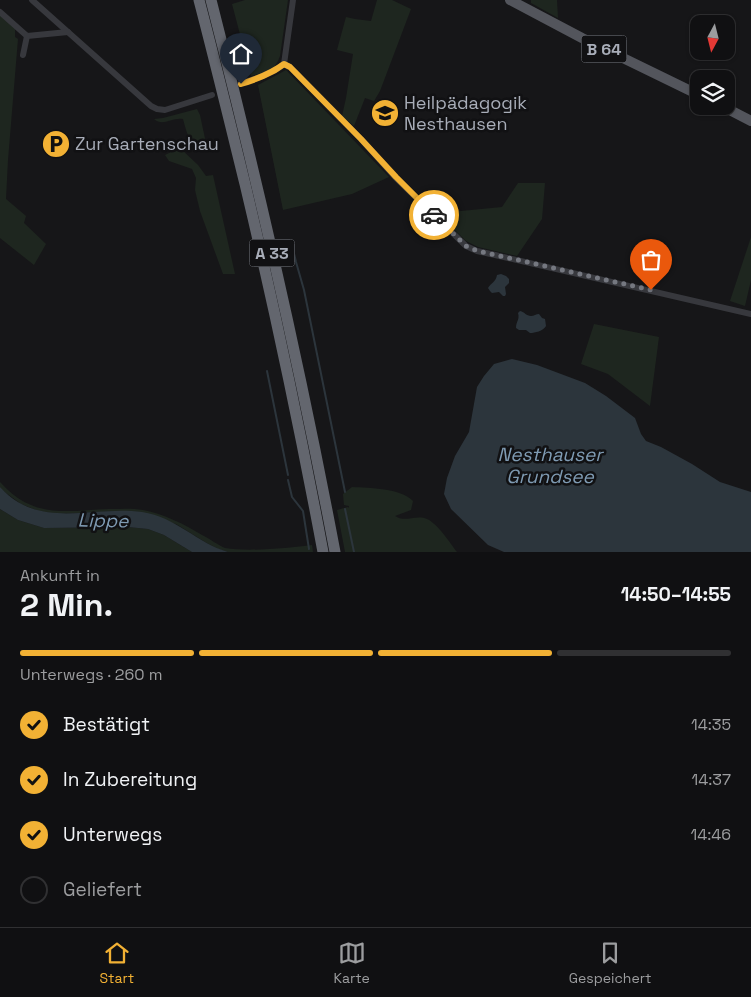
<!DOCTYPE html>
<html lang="de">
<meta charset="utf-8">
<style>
:root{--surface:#101012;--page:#19191b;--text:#f1f3f6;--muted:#9c9d9f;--line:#303032;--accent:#f2b134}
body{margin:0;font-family:"Space Grotesk",sans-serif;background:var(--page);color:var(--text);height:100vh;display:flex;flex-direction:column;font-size:19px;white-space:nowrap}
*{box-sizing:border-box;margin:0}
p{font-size:16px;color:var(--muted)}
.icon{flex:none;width:28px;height:28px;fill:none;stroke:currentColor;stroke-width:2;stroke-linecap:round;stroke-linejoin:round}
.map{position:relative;height:552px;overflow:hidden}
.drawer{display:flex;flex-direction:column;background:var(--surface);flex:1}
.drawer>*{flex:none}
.needle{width:32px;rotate:187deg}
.buttons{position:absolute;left:690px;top:15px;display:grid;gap:10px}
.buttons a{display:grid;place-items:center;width:45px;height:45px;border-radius:10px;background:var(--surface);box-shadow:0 1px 4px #0004,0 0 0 1px var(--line);font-size:25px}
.pin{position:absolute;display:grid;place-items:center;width:42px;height:42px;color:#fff;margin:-51px -21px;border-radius:50% 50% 50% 0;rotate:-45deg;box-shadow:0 0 5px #0007}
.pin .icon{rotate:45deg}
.courier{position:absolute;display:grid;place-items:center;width:50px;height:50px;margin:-25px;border:4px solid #f2b134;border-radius:50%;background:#fff;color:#222;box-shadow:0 1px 6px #0007}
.head em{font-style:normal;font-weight:700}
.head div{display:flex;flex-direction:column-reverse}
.head{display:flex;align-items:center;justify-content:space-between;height:85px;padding:0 20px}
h1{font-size:32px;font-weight:700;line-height:38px}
.bar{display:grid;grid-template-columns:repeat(4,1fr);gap:8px 5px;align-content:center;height:60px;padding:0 20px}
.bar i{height:6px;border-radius:4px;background:var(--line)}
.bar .on{background:var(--accent)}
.bar p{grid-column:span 4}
ol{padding:0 20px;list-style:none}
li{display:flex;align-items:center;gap:15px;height:55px}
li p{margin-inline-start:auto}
li .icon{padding:5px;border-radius:50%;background:var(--accent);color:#111;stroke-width:4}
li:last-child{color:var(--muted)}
li i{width:28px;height:28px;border:2px solid var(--line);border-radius:50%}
.menu{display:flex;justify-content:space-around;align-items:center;height:70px;border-top:1px solid var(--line);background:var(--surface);font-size:14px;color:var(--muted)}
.menu a{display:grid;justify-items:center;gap:2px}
.menu .on{color:var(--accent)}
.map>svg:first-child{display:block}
.green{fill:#1e261f}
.water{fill:#2c353c}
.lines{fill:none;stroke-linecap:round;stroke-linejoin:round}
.stream{stroke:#2c353c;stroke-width:2}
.street{stroke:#37383d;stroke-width:6}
.primary{stroke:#53555c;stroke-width:10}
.highway{stroke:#63666e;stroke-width:11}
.done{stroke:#757880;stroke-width:5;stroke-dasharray:0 9}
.route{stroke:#f2b134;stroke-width:6}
.labels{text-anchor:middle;stroke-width:5;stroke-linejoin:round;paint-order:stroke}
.shield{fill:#111113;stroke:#7b7e86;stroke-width:1}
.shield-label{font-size:16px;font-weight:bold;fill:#a8adb8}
.poi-label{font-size:18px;fill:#a8adb8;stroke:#111113;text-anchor:start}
.water-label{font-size:19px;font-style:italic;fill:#7f9bb3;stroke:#111113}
</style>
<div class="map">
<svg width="751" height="552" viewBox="0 0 751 552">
<rect width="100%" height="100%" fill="#161618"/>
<g class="green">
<path d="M245,0h43l-8,56c-6,17 -14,15 -29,20l-19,-72z"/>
<path d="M377,0h15l19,9 -31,82 -6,10 -9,-3 -11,28 -12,-10 4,-18 7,-44 -16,-4 9,-33 9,2 16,2z"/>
<path d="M531,0h26l1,18 -27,-15z"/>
<path d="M0,15l15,13v9l3,2 -10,121 -2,39 20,17 -2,7 22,21 -12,21 -34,-27z"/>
<path d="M286,70l103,107 -37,17 -69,16 -25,-125z"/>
<path d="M197,109l3,6 7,33c-19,-6 -19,-11 -24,-29 -11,-2 -20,8 -29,0l9,-1z"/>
<path d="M182,150l16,15 8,11 7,-1 22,99h-12l-23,-63 -5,-21 1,-12 -4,-9 -23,-8 -4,-6 6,-3z"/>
<path d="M518,183h27l-3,36 -25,37 -39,-9 -12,-6 -30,-29 25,-1 41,-4z"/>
<path d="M751,237v43l-6,26 -15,-5z"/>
<path d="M594,324l65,13 -9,69 -42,-32 -27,-10z"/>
<path d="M0,482c33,37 65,29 109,27 11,0 23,-1 34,1 21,4 41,14 59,25 8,4 16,10 23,13 23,4 64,0 87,-3l1,7h-85l-10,-3 -13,-7 -29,-18 -53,-13 -65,3 -17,-2 -20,-8 -19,-14 -2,-3z"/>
<path d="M352,487c17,1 49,1 61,14l-2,9 -16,6c10,7 21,-2 32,3 11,5 23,24 30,33h-112l-8,-42 11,-3 1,1v-2l-5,-1 -1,-11z"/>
<path d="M0,509l18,11 26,8 84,-1 20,2 16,6 28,17h-192z"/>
</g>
<g class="water">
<path d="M501,274l5,2 3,3v4l-4,4 1,7 -1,2h-2l-4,-4 -7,1 -2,-2 -2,-3c3,-5 8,-6 9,-13z"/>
<path d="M520,311c5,1 6,5 11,5 3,0 5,-2 8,-2l3,4 3,1 1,7c-3,5 -11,7 -16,7l-4,-3h-7l-3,-2c0,-7 4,-8 2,-15z"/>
<path d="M512,359l25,6 48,18 21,13 29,22 6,16 5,7 15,6 31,17 28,18 31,10v60h-247l-16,-7 -37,-36 -7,-15 3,-16 8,-22 14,-24 8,-45 7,-11 10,-12z"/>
<path d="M0,487c40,44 92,18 142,25 34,5 55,31 86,40h-36l-28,-17 -16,-6 -20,-2 -84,1 -26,-8 -18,-11z"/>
</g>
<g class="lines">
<g class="stream">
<path d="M292,245l4,17 8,28 41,202"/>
<path d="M267,371l21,104"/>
<path d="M288,480l4,17 11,14 6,38"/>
<path d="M345,509l9,43"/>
</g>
<g class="street">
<path d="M32,0l119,106 6,3 8,1 47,-15"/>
<path d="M0,12l27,24 41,-4"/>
<path d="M23,55l4,-19"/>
<path d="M284,64l6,3 71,72 34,38 71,69 11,5 18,4 256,59"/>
<path d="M241,83c16,-4 30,-9 43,-19l9,-64"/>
</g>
<g class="primary">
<path d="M510,0l72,38 117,57"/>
<path d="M722,106l29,15"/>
</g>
<g class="highway">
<path d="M199,0c16,61 31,123 46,184 29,122 55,245 78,368"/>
<path d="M211,0c47,183 89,367 124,552"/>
</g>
</g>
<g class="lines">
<path class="done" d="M434,215l32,31 12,5 173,39"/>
<path class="route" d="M241,84c16,-5 30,-10 43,-20l6,3 71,72 35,38 38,38"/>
</g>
<defs>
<symbol id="school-disc" viewBox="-11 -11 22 22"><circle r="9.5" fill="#f2b134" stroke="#111113"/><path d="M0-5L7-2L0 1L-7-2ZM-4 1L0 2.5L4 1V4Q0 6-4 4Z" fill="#111"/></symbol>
<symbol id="parking-disc" viewBox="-11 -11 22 22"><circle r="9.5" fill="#f2b134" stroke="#111113"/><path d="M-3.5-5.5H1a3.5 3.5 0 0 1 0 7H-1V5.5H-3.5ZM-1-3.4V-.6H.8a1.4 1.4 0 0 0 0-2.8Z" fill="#111"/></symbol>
</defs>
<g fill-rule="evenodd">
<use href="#school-disc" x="369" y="97" width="32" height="32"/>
<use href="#parking-disc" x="40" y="128" width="32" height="32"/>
</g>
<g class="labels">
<g class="shield">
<rect x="581.5" y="35.5" width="45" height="27" rx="4"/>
<rect x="249.5" y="239.5" width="45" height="27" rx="4"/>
</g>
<g class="shield-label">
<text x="604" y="55">B 64</text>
<text x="272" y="259">A 33</text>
</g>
<g class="poi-label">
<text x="404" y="109">Heilpädagogik<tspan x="404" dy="21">Nesthausen</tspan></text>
<text x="75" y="150">Zur Gartenschau</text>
</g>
<g class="water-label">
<text x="550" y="461">Nesthauser<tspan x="550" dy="22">Grundsee</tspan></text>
<text transform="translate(103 520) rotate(1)" y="7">Lippe</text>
</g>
</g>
</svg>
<div class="buttons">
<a><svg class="needle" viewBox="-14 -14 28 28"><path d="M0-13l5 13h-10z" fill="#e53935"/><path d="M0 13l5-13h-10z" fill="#9c9d9f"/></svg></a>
<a><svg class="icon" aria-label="layers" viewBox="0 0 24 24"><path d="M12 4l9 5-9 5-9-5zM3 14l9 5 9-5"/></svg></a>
</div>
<div class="pin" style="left:651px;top:290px;background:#ea580c"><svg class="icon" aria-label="bag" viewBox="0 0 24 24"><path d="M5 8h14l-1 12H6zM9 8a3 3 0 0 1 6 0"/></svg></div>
<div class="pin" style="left:241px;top:84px;background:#1f2937"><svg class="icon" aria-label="home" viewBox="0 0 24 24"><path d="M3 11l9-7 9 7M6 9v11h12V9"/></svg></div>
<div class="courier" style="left:434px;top:215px"><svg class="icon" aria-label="car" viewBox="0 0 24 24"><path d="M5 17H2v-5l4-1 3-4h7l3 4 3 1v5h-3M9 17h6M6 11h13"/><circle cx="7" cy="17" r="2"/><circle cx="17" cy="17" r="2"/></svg></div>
</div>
<section class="drawer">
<div class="head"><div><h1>2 Min.</h1><p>Ankunft in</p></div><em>14:50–14:55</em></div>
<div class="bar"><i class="on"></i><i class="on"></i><i class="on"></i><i></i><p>Unterwegs · 260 m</p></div>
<ol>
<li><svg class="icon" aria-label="check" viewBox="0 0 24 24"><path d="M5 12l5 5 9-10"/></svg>Bestätigt<p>14:35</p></li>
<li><svg class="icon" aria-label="check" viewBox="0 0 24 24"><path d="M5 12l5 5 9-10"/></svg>In Zubereitung<p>14:37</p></li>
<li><svg class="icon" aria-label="check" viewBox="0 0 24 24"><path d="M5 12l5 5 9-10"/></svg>Unterwegs<p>14:46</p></li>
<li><i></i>Geliefert</li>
</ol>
</section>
<nav class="menu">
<a class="on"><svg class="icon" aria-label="home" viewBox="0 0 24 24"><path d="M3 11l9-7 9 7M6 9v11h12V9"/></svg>Start</a>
<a><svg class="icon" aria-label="map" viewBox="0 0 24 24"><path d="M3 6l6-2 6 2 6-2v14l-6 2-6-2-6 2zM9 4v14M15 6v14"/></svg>Karte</a>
<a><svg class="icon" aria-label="saved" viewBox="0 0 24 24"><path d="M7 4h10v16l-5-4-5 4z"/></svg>Gespeichert</a>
</nav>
